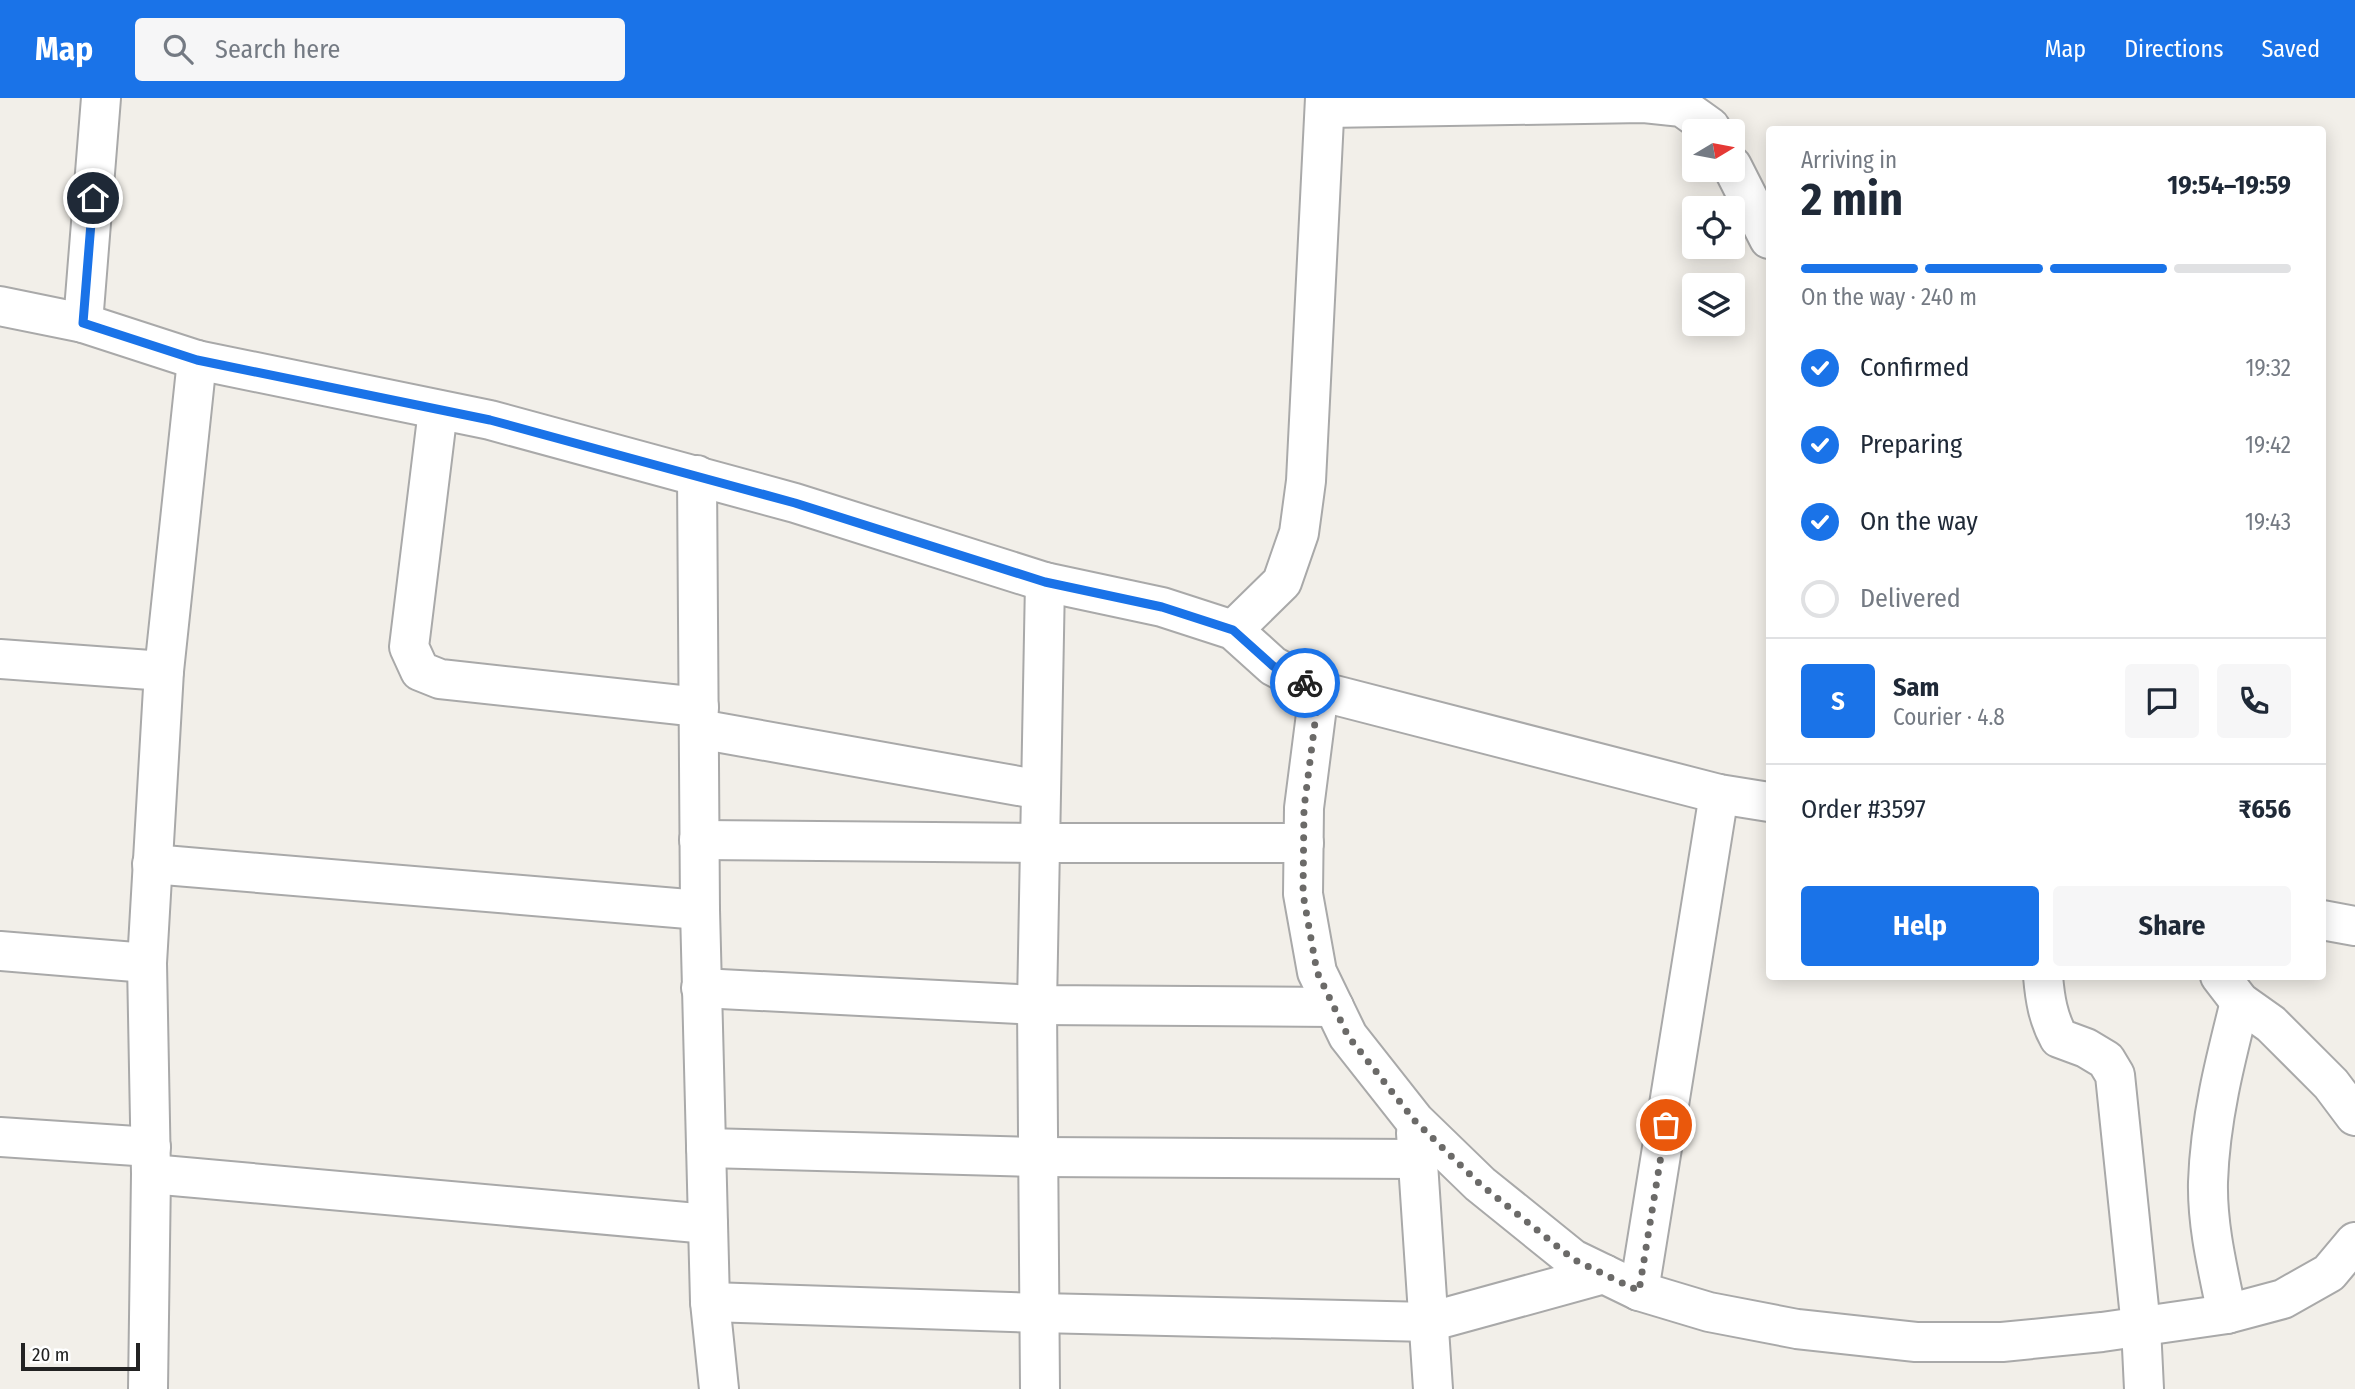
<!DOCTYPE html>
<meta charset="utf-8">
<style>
:root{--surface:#fff;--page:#f6f6f7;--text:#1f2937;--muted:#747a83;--line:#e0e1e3;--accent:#1a73e8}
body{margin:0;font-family:"Fira Sans Condensed",sans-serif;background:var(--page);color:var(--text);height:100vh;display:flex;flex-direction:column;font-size:26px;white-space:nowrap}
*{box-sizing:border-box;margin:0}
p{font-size:23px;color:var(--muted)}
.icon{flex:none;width:38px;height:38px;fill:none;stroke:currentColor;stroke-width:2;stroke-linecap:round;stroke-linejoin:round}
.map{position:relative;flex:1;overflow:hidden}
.details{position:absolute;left:1766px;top:28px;width:560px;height:854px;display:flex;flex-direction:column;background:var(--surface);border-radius:7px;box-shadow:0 4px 18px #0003}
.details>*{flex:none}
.needle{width:46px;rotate:80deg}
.controls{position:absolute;left:1682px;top:21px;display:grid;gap:14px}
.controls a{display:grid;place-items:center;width:63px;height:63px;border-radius:7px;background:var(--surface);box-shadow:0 4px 18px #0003;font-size:35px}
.scale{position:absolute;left:21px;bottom:18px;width:119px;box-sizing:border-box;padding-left:7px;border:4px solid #222;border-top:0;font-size:19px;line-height:24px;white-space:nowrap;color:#222;-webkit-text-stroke:5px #fff;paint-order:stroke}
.pin{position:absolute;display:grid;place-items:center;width:60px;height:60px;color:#fff;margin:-30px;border:4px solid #fff;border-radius:50%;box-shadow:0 2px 7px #0007}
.courier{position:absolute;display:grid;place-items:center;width:70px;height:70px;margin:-35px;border:5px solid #1a73e8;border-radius:50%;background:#fff;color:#222;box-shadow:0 2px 9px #0007}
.summary em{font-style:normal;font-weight:700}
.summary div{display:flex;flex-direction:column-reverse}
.summary{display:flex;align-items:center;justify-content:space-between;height:119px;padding:0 35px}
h1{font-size:46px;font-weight:700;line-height:52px}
.bar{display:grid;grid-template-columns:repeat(4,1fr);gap:10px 7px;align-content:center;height:84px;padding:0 35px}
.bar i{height:9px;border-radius:5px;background:var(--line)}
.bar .selected{background:var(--accent)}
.bar p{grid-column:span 4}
.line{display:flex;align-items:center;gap:18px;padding:0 35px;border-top:2px solid var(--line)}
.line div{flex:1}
.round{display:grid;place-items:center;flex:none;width:74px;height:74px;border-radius:7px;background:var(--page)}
ol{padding:0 35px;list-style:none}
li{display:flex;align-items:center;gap:21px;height:77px}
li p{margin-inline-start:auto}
li .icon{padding:7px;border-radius:50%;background:var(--accent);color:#fff;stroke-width:4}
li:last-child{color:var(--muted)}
li i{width:38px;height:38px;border:4px solid var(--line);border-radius:50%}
.action{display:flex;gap:14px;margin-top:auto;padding:14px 35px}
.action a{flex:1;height:80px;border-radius:7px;background:var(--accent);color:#fff;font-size:28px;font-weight:700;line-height:80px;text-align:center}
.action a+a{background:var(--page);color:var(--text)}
header{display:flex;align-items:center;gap:42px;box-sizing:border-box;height:98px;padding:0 35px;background:var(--accent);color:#fff}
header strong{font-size:33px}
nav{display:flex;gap:38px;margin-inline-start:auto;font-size:24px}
.search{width:490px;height:63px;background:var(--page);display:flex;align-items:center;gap:18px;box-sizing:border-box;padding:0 24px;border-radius:7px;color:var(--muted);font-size:26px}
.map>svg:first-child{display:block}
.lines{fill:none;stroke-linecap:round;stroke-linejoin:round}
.minor-casing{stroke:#a9a9a9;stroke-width:42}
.minor{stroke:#fff;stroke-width:38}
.done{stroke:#6b6a68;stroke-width:7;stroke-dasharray:0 12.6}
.route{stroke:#1a73e8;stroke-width:9}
</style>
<header>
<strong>Map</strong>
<div class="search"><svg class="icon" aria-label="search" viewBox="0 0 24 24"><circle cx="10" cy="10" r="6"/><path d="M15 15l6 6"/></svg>Search here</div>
<nav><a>Map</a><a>Directions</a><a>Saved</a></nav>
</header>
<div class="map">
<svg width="2355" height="1291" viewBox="0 0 2355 1291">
<rect width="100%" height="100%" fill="#f2efe9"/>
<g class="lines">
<defs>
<g id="minor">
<path d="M1326,10l318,-5 38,4 28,20 2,4"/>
<path d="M1732,68l37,73"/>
<path d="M0,208l83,17 114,37 293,60 305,83 250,79 117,25 71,23 40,36 46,25 400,103 50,8"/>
<path d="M83,225l18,-225"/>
<path d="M438,312l-29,237 11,24 20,8 259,28"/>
<path d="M697,377l3,435 10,392 9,87"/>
<path d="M1233,532l49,-48 17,-49 7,-52 19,-383"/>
<path d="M0,561l164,12"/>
<path d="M1319,593l-15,117 -1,86 14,78 31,64 67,85 65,63 93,75 66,32 70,21 88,17 119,13h86l100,-10 125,-18 56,-15 46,-26 26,-31"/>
<path d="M699,631l342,61"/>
<path d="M699,742l341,3h264"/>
<path d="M152,766l548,46"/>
<path d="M2322,822l33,6"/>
<path d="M0,853l147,12"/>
<path d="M2043,878c2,23 5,42 16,62l27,10 20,12 9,15 26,252 3,62"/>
<path d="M2220,878l20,26 31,22 60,60 24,32"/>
<path d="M701,890l336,17 297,2"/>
<path d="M1416,1035l17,256"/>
<path d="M0,1039l151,10"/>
<path d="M706,1050l332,9 380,2"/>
<path d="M151,1076l557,50"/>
<path d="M1639,1193l80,-497"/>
<path d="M710,1204l329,11 390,9 175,-48"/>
<path d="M2227,1216c-9,-44 -20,-88 -19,-132 2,-62 17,-121 32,-180"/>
<path d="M148,1291l3,-215 -4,-211 17,-292 33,-311"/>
<path d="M1040,1291l-3,-384 8,-423"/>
</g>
</defs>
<use href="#minor" class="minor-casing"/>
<use href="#minor" class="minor"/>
</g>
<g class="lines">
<path class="done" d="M1305,585l14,8 -15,117 -1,86 14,78 31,64 67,85 65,63 93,75 66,32 27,-166"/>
<path class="route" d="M93,100l-10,125 114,37 293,60 305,83 250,79 117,25 71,23 40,36 32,17"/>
</g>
</svg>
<div class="controls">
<a><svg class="needle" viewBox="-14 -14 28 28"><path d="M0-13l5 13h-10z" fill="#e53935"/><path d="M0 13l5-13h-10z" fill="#747a83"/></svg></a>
<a><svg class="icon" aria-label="locate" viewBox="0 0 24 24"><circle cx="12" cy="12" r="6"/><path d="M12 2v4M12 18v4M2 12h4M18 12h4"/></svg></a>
<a><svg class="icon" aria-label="layers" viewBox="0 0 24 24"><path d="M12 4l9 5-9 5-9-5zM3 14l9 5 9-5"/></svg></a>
</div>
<div class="scale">20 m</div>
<div class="pin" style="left:1666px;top:1027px;background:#ea580c"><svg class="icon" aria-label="bag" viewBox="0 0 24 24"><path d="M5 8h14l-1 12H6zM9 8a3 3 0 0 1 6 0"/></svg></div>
<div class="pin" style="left:93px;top:100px;background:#1f2937"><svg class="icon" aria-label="home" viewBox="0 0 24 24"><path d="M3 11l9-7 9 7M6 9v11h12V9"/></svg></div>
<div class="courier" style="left:1305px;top:585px"><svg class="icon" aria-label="bike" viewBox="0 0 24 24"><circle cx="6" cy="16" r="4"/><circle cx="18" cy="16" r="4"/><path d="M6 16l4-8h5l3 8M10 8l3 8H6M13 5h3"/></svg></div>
<section class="details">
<div class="summary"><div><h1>2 min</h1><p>Arriving in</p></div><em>19:54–19:59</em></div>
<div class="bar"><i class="selected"></i><i class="selected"></i><i class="selected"></i><i></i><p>On the way · 240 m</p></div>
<ol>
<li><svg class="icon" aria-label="check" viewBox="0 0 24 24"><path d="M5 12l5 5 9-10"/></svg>Confirmed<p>19:32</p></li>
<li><svg class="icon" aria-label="check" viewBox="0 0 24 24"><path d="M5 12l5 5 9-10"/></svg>Preparing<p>19:42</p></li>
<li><svg class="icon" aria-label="check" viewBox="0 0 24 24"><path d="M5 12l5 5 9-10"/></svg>On the way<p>19:43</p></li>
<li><i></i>Delivered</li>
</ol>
<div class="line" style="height:126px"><b class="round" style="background:var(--accent);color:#fff">S</b><div><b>Sam</b><p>Courier · 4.8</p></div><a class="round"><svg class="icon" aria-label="chat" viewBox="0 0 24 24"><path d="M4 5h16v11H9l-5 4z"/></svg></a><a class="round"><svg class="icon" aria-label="phone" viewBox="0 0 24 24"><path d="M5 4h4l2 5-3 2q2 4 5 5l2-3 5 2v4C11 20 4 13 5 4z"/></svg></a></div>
<div class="line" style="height:91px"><div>Order #3597</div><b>₹656</b></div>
<div class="action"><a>Help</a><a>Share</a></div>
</section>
</div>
